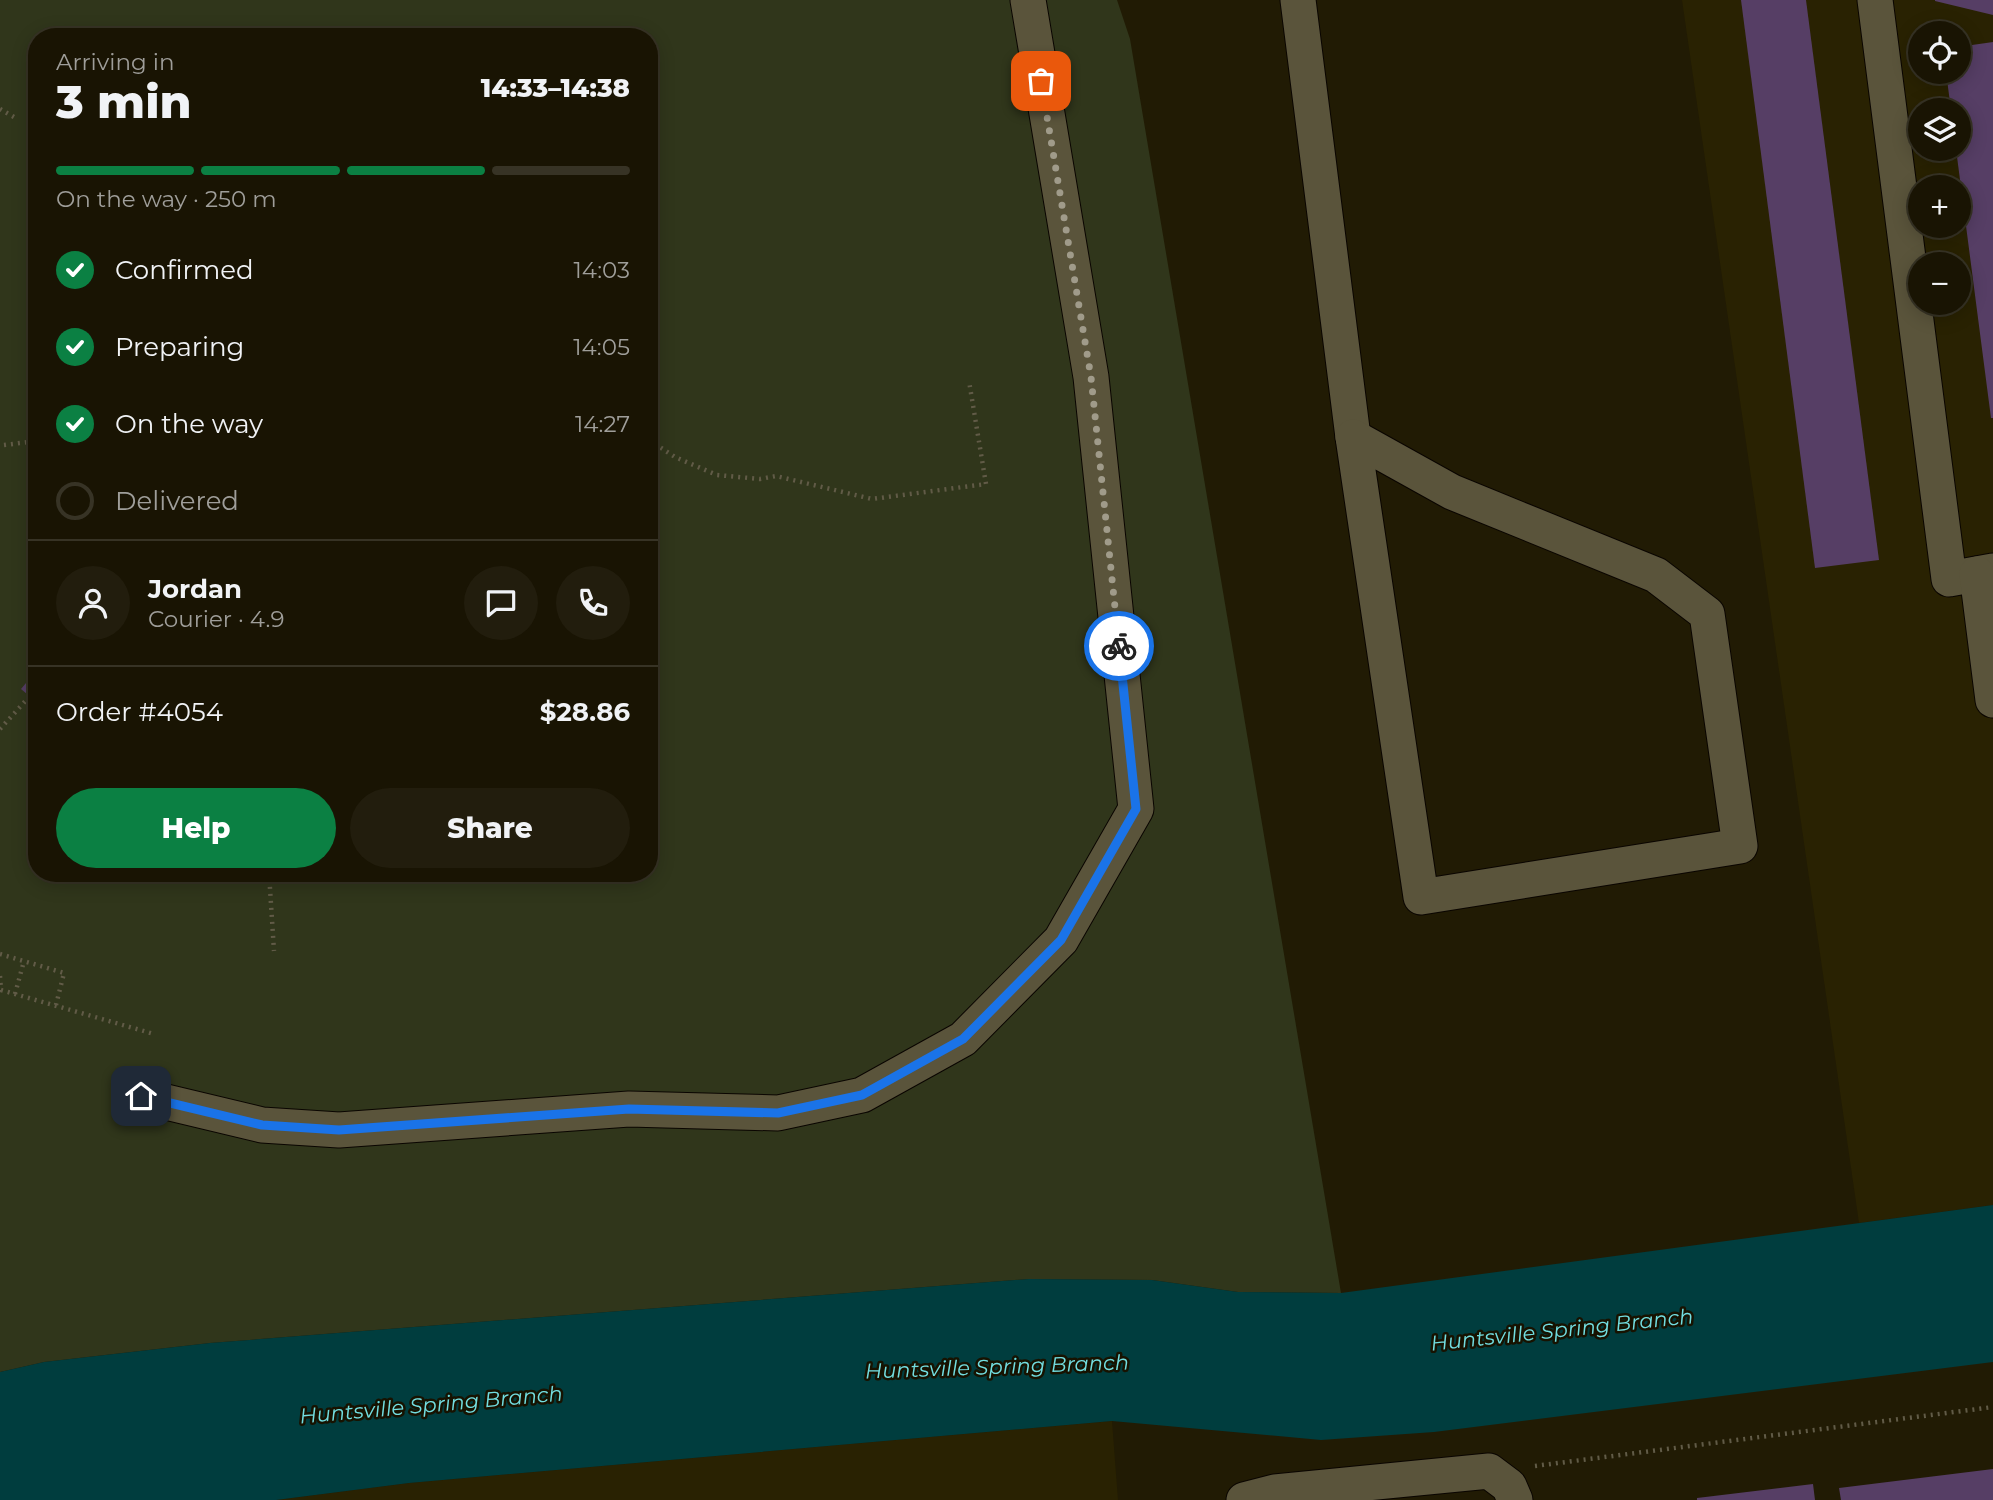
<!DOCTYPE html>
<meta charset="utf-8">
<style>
:root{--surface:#191403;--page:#221d0d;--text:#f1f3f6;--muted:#9f9e9a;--line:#373325;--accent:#0b8043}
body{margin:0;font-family:Montserrat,sans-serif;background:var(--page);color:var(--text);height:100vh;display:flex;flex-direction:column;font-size:26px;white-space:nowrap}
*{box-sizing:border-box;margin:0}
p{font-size:23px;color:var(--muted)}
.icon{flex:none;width:38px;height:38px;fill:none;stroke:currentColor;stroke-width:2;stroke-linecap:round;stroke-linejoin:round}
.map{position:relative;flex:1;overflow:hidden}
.panel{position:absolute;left:28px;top:28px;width:630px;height:854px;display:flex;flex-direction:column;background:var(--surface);border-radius:28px;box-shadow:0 4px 18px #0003,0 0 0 2px var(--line)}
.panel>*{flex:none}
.controls{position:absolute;left:1908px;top:21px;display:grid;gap:14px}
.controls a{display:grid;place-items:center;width:63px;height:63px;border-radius:50%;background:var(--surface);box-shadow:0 4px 18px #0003,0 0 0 2px var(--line);font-size:35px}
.pin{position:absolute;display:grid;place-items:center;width:60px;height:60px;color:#fff;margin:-30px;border-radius:14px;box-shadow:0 4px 10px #0006}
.courier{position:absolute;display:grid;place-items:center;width:70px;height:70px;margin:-35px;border:5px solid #1a73e8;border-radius:50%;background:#fff;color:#222;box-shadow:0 2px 9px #0007}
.headline em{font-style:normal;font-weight:800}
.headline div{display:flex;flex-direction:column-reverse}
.headline{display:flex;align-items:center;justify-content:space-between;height:119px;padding:0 28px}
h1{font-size:46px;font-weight:800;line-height:52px}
.bar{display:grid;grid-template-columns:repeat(4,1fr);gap:10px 7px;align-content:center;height:84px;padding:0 28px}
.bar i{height:9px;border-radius:5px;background:var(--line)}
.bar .current{background:var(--accent)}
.bar p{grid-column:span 4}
.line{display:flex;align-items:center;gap:18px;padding:0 28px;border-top:2px solid var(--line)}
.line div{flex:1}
.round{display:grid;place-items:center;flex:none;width:74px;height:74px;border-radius:37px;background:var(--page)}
ol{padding:0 28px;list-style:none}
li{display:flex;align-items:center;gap:21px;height:77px}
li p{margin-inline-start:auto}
li .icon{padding:7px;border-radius:50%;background:var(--accent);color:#fff;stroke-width:4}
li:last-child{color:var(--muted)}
li i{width:38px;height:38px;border:4px solid var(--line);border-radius:50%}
.primary-button{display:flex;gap:14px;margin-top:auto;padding:14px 28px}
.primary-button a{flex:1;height:80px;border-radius:42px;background:var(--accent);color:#fff;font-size:28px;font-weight:800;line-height:80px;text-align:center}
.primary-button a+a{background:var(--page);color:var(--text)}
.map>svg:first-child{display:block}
.built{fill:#292202;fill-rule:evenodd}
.green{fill:#30361b;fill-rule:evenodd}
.water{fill:#003d3e}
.building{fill:#563e65}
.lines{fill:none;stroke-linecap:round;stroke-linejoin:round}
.minor-casing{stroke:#0a0500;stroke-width:37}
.path{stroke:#615b47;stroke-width:4.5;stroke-dasharray:2 5;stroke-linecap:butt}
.minor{stroke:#5a543b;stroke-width:35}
.done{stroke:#a09b8a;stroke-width:7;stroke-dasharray:0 12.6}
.route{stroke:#1a73e8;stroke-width:9}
.labels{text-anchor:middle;stroke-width:5;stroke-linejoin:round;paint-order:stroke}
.water-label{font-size:21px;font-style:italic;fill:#72dee0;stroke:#171200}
</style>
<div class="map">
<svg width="1993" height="1500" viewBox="0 0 1993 1500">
<rect width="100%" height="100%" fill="#211b04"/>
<g class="built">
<path d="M1682,0h311v1205l-134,18zM1920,33h38v39h-38zM1920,110h38v39h-38zM1920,187h38v39h-38zM1920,264h38v39h-38z"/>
<path d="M1112,1421l6,79h-842l133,-17z"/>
</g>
<path class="green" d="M0,0h1117l13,39 211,1254 -103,-1 -86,-12 -123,-1 -819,64 -166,19 -44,10zM37,37h612v836h-612z"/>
<path class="water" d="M1993,1205v157l-559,70 -113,8 -209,-19 -703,62 -133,17h-276v-128l44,-10 166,-19 819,-64 123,1 86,12 103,1z"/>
<g class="building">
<path d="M1741,0h65l73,560 -64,8z"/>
<path d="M1935,0h58v15l-58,-14z"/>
<path d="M1993,42v376h-2l-35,-269 2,-39h-7l-5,-38h12v-25z"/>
<path d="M37,670v27l-3,3 -13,-11z"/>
<path d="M1993,1469v31h-152l-2,-12z"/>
<path d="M1813,1484l2,16h-118v-2z"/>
</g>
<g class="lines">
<defs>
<g id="minor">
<path d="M1298,0l55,437"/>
<path d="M1875,0l74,579 44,-8"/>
<path d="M1353,437l99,55 204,83 51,39 33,232 -319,51z"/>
<path d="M1977,574l16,126"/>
<path d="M141,1096l121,29 77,5 290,-21 149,4 84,-18 101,-56 98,-99 75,-131 -45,-432 -63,-377"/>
<path d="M1244,1500l31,-8 214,-21 20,15 6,14"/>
</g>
</defs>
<use href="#minor" class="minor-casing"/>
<g class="path">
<path d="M0,109l14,8"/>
<path d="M649,440l26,17 42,18 43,4 16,-3 96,23 114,-15 -17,-103"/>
<path d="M4,445l33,-4"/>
<path d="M0,729l30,-33"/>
<path d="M269,873l5,78"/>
<path d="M621,873v14"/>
<path d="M0,954l64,19 -8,32"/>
<path d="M0,976l1,14 153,44"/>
<path d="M15,994l9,-33"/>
<path d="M1535,1466l458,-59"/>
</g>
<use href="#minor" class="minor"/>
</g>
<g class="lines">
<path class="done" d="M1041,81l50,296 28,269"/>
<path class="route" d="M141,1096l121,29 77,5 290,-21 149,4 84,-18 101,-56 98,-99 75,-131 -17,-163"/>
</g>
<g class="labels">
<g class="water-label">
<text transform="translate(1562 1330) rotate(-6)" y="7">Huntsville Spring Branch</text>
<text transform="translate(997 1367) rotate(-2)" y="7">Huntsville Spring Branch</text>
<text transform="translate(431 1405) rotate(-5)" y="7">Huntsville Spring Branch</text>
</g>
</g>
</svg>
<div class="controls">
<a><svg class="icon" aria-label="locate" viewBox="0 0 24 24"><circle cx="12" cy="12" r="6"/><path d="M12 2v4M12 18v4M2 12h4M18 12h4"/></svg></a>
<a><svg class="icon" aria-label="layers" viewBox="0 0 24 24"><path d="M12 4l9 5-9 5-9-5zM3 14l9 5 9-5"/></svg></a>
<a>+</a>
<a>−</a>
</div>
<div class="pin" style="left:1041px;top:81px;background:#ea580c"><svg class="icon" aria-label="bag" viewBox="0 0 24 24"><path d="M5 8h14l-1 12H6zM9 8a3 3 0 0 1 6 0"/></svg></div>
<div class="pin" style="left:141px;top:1096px;background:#1f2937"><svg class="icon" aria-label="home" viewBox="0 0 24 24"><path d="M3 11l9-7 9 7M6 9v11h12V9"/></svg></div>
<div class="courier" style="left:1119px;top:646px"><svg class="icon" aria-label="bike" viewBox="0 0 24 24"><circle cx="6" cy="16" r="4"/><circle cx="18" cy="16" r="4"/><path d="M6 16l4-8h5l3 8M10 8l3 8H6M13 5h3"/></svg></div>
<section class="panel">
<div class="headline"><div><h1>3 min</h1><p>Arriving in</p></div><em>14:33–14:38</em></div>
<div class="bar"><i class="current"></i><i class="current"></i><i class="current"></i><i></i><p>On the way · 250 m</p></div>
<ol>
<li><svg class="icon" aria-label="check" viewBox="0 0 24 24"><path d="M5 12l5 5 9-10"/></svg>Confirmed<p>14:03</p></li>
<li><svg class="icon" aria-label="check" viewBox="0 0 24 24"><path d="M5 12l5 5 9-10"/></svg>Preparing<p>14:05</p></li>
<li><svg class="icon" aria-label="check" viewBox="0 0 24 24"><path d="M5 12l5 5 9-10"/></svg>On the way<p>14:27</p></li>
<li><i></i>Delivered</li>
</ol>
<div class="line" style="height:126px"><a class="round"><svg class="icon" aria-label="person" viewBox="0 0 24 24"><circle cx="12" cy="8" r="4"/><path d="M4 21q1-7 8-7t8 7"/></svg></a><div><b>Jordan</b><p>Courier · 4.9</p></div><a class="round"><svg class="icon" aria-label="chat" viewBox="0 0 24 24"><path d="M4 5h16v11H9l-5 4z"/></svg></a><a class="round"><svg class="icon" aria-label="phone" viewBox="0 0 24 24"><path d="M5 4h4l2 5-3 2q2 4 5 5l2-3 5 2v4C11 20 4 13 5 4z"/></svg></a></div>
<div class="line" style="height:91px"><div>Order #4054</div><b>$28.86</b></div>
<div class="primary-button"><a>Help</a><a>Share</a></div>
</section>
</div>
